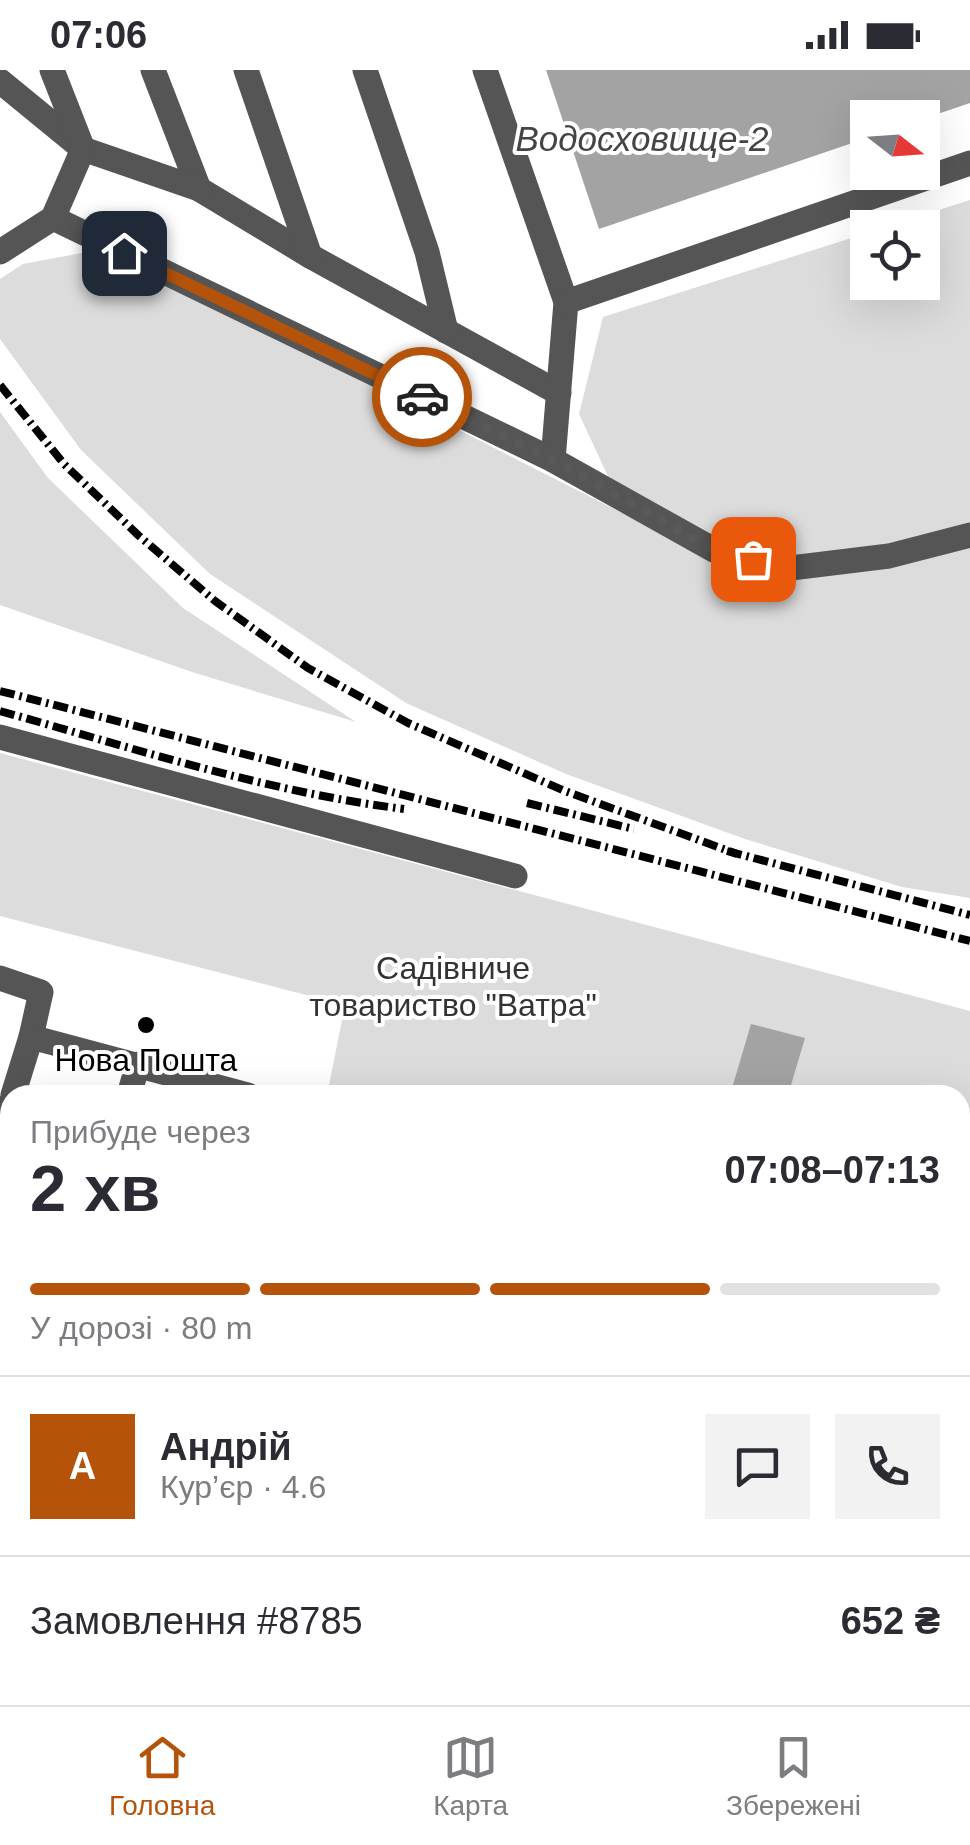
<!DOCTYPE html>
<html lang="uk">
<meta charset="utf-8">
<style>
:root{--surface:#fff;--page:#f2f2f3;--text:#2b2b33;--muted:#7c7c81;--line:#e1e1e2;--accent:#b45309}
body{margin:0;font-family:Arial,sans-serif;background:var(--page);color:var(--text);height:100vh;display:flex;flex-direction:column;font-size:38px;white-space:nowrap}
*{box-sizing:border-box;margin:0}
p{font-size:32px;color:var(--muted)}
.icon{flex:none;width:55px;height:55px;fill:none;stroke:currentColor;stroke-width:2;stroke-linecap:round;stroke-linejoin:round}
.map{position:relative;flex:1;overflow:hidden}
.details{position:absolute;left:0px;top:1015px;width:970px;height:620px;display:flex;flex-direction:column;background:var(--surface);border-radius:30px 30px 0 0;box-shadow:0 10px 40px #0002}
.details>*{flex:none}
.needle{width:65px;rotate:107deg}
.buttons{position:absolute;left:850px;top:30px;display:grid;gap:20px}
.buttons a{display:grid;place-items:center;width:90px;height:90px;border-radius:0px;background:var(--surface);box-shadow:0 10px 40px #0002;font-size:50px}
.pin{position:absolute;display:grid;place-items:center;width:85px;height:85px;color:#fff;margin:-42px;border-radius:20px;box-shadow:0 5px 15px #0006}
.courier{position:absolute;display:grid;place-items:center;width:100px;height:100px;margin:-50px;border:8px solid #b45309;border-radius:50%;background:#fff;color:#222;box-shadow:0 2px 12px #0007}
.head em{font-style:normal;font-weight:800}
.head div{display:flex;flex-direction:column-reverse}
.head{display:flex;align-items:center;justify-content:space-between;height:170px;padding:0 30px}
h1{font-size:65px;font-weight:800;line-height:75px}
.bar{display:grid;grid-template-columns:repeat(4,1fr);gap:15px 10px;align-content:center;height:120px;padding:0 30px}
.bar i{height:12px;border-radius:8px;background:var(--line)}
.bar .active{background:var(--accent)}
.bar p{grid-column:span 4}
.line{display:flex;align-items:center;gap:25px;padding:0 30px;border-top:2px solid var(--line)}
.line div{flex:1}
.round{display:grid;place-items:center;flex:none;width:105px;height:105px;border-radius:0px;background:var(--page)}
.status{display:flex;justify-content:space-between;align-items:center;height:70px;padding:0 50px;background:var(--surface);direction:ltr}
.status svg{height:28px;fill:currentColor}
.menu{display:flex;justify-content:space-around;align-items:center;height:140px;border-top:2px solid var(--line);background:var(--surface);font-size:28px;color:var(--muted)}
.menu a{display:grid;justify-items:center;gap:5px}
.menu .active{color:var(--accent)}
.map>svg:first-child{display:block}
.green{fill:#dcdcdc}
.water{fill:#a3a3a3}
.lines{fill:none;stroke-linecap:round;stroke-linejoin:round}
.minor{stroke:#555;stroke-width:25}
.rail{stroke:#000;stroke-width:8;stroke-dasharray:15 5 2.5 5;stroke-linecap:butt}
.done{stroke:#595959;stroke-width:10;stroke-dasharray:0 18}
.route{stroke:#b45309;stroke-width:12}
.poi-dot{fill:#000;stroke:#fff;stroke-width:4}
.labels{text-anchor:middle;stroke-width:8;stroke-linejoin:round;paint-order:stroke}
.park-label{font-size:32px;fill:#333;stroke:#fff}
.poi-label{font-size:32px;fill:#000;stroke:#fff}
.water-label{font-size:35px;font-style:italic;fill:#444;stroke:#fff}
</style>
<div class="status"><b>07:06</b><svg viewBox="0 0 49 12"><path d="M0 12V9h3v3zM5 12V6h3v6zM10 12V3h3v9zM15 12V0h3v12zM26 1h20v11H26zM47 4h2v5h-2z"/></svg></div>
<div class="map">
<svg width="970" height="1635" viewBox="0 0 970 1635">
<rect width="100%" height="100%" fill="#fff"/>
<g class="green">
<path d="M970,130v698l-68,-11 -157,-48 -179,-65 -160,-71 -196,-129 -129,-124 -81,-111v-60l23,-15 80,-15 523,266 -47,-101 24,-97 264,-84 1,49h54v-54l-37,-1z"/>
<path d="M0,342l48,66 135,130 173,114 -164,-50 -192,-67z"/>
<path d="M0,683l970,258v349l-10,-3v-262h-633l18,-90 -345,-89z"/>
</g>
<g class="water">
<path d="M546,0h424v33l-47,16 -55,-1 -1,20 -268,91z"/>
<path d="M751,954l54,14 -17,57h-58z"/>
</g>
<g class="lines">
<g class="minor">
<path d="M153,0l46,119 111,67 249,137"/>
<path d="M246,0l64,186"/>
<path d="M365,0l62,182 19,79"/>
<path d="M485,0l81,232 -13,158"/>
<path d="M0,11l83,68 116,40"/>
<path d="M53,148l500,242 161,90 77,18 98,-12 81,-21"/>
<path d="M0,182l53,-34 30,-69 -31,-79"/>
<path d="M566,232l404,-139"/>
<path d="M0,667l515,139"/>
<path d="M0,908l41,14 -10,45"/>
<path d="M13,1025l18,-58 217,58"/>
<path d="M129,1025l9,-31"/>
<path d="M0,1065l10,-31"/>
<path d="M0,1097l10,2"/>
<path d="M960,1418l10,3"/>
<path d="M960,1541l10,2"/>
<path d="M423,1635l3,-10"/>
<path d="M635,1635l2,-10"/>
<path d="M895,1635l3,-10"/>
</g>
<g class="rail">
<path d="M0,315l64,79 74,71 77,66 93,67 100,55 157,68 172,63"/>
<path d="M0,621l970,250"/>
<path d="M0,641c133,37 267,81 404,98"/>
<path d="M527,733l107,26"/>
<path d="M727,781l243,64"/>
</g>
</g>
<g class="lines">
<path class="done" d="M422,327l132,63 160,90 39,9"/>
<path class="route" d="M124,183l298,144"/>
</g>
<circle class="poi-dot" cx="146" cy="955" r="10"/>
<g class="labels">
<g class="park-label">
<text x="453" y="909">Садівниче<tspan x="453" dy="37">товариство "Ватра"</tspan></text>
</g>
<g class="poi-label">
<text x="146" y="1001">Нова Пошта</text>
</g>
<g class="water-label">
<text x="642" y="81">Водосховище-2</text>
</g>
</g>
</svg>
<div class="buttons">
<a><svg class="needle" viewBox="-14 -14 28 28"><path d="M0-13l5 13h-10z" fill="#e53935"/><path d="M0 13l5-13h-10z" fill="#7c7c81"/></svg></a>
<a><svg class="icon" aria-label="locate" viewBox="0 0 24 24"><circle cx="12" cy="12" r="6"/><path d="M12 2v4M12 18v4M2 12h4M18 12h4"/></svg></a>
</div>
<div class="pin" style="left:753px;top:489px;background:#ea580c"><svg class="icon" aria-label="bag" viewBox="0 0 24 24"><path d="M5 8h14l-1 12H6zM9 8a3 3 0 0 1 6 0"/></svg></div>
<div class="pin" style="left:124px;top:183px;background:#1f2937"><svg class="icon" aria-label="home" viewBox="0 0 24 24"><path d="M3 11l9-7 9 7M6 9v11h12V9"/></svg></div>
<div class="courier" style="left:422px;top:327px"><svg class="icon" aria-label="car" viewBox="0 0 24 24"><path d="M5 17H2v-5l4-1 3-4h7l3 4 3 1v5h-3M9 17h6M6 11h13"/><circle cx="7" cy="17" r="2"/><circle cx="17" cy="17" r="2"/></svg></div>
<section class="details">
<div class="head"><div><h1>2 хв</h1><p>Прибуде через</p></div><em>07:08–07:13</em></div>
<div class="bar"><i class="active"></i><i class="active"></i><i class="active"></i><i></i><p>У дорозі · 80 m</p></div>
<div class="line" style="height:180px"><b class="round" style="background:var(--accent);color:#fff">А</b><div><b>Андрій</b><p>Кур’єр · 4.6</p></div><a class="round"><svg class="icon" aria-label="chat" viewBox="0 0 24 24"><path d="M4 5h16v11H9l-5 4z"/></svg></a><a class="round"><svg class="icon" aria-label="phone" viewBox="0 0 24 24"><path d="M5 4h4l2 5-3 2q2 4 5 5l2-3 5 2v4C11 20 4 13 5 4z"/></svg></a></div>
<div class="line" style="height:130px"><div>Замовлення #8785</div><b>652 ₴</b></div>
</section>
</div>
<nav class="menu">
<a class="active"><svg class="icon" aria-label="home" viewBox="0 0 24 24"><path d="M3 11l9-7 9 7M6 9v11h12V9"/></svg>Головна</a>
<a><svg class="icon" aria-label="map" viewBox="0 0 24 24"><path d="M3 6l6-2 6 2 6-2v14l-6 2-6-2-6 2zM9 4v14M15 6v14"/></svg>Карта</a>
<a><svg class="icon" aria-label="saved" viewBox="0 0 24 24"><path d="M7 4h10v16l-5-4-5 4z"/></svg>Збережені</a>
</nav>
